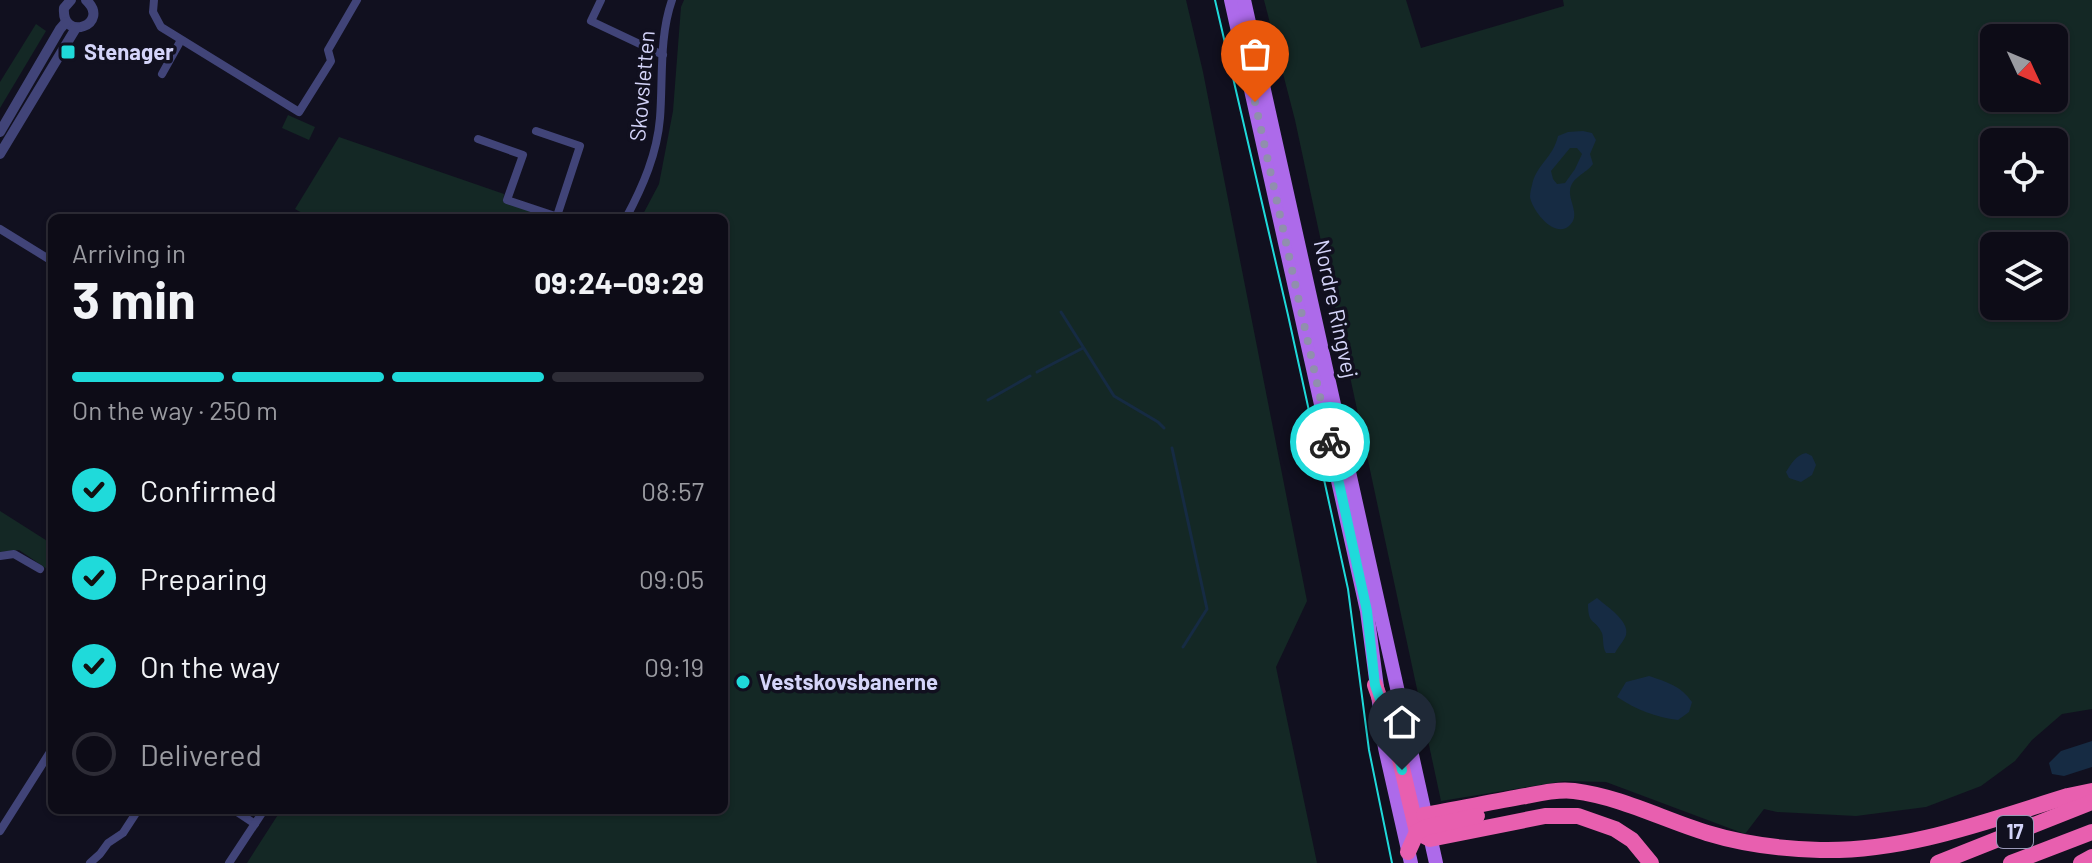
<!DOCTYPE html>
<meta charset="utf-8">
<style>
:root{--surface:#0d0c17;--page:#1b1a24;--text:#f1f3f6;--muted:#9a9ba1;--line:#2d2c36;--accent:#1fdada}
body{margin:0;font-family:Barlow,sans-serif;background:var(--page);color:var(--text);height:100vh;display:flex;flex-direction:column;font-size:30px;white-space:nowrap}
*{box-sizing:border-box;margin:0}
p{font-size:26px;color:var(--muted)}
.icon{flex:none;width:44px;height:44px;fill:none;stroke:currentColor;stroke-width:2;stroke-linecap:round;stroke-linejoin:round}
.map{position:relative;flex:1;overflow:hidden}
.sheet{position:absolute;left:48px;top:214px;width:680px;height:600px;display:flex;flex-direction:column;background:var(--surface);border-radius:12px;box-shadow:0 2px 6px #0004,0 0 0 2px var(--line)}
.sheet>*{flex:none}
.needle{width:52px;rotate:134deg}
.controls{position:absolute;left:1980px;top:24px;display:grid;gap:16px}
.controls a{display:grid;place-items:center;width:88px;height:88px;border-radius:12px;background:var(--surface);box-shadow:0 2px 6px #0004,0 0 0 2px var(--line);font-size:40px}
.pin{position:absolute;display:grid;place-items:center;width:68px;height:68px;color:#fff;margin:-82px -34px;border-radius:50% 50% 50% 0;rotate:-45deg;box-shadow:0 0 8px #0007}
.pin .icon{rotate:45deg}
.courier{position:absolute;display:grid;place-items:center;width:80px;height:80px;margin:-40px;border:6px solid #1fdada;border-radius:50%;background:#fff;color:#222;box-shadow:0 2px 10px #0007}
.overview em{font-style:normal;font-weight:700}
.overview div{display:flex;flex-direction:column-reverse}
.overview{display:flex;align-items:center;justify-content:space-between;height:136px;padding:0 24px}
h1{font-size:52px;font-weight:700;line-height:60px}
.bar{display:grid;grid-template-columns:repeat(4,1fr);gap:12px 8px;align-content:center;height:96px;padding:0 24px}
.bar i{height:10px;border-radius:6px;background:var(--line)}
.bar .selected{background:var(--accent)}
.bar p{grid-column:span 4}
ol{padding:0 24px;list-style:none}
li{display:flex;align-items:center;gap:24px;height:88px}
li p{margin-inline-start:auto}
li .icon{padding:8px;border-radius:50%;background:var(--accent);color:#111;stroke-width:4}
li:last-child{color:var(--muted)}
li i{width:44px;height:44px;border:4px solid var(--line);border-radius:50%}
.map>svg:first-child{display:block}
.green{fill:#142825;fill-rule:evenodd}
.water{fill:#162b43;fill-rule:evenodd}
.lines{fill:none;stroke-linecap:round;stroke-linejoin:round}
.stream{stroke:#162b43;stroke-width:3}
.minor{stroke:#414478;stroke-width:8}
.tertiary{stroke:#414478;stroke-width:10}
.primary{stroke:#ad6aea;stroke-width:14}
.motorway{stroke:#e85faf;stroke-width:16}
.tram{stroke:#1fdada;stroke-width:2}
.done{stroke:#908fad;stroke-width:8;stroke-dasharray:0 14.4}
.route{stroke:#1fdada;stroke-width:10}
.poi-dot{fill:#1fdada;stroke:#11101f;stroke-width:3}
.labels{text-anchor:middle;stroke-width:7;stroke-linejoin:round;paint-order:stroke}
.shield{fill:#11101f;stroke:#9a99b8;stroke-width:2}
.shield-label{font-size:20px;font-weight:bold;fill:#d4d4f9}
.poi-label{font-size:22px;font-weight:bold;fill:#d4d4f9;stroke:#11101f;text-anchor:start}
.street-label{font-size:22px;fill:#d4d4f9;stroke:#11101f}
</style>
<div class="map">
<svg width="2092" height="863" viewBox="0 0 2092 863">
<rect width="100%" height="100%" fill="#11101f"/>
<g class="green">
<path d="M684,0h502l17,72 104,529 -31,66 41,196h-1070l34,-53h443v-592h-83l18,-34 14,-73 8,-104z"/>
<path d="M1264,0h142l15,48 143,-42 -1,-6h529v709l-30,5 -30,26 -17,21 -34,25 -55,21 -70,9 -79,-4 -13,-3 -19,25 -139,-52 -42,-1 -123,20 -146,-681zM1994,38h60v60h-60zM1994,142h60v60h-60zM1994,246h60v60h-60z"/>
<path d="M36,24l10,7 -46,77v-26z"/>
<path d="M288,115l27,12 -6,13 -27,-12z"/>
<path d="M339,137l165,57 -1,8 47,16h-239l-16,-9z"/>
<path d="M0,511l52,33v17l-5,8 -28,-19 -19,2z"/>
</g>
<g class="water">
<path d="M1583,131l9,2 4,7 -6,14 3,10c-7,10 -22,13 -23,27 -1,11 11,25 -1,35 -15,13 -37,-16 -39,-29 0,-4 1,-8 2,-12 4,-20 21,-27 26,-49l10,-4zM1570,148h7l5,6 -7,15 -10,14 -8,1 -4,-5 -2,-8z"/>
<path d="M1806,453l6,3 4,9 -4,10 -11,7 -12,-4 -3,-6c5,-8 10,-17 20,-19z"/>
<path d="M1597,598c9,8 33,23 29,37 -2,6 -8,12 -11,18h-9c-4,-7 -2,-13 -4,-20 -7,-15 -14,-7 -14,-29z"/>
<path d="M1649,676c18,6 32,10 43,26l-3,10 -11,8c-23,-3 -41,-10 -61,-23l9,-15z"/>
<path d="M2092,741v26l-28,9 -12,-2 -3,-11 12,-12z"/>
</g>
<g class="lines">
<g class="stream">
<path d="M1061,312l53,84 44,26 6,6"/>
<path d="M1037,372l46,-24"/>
<path d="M988,400l42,-24"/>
<path d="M1172,448l35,161 -24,38"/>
</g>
<g class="minor">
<path d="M154,0l-1,12 8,15 138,85 32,-51 -3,-11 29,-50"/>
<path d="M601,0l-10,21 72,34"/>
<path d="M162,74l19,-34"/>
<path d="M536,131l44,15 -23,70"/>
<path d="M478,139l45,16 -16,45 54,18"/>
<path d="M626,218c17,-32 31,-64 34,-100 3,-39 -1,-81 12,-118"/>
<path d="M0,229l52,32"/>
<path d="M0,556l14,-2 26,15"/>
<path d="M234,810l21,14"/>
<path d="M0,831l52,-82"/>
<path d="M90,863l10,-9 8,-11 15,-10 15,-23"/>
<path d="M229,863l35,-53"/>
</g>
<g class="tertiary">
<path d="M71,0l-7,8c-3,35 48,16 22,-8"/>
<path d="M0,132l60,-103 6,-7"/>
<path d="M0,154l76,-126"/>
</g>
<g class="primary">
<path d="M1231,0l136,611 18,137 26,115"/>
<path d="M1244,0l192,863"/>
</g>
<g class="motorway">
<path d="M1375,685l22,62 20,85 13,7 115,-23h33l37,13 17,11 19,23"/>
<path d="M1424,815c34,-6 68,-13 102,-19 15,-3 32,-7 48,-5 47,6 88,28 133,42 36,11 76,16 113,17 86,2 167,-29 248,-54l24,-5"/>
<path d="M1408,852l9,-20 10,-5 50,-11"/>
<path d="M1938,863l154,-61"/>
<path d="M2011,863l81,-31"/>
<path d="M2081,863l11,-6"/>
</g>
<path class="tram" d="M1215,0l73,315 60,274 21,161 23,113"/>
</g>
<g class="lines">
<path class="done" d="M1255,102l75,340"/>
<path class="route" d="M1330,442l37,169 8,74 22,62 5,23"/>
</g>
<g class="poi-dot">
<rect x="60" y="44" width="16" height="16" rx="4"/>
<circle cx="743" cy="682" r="8"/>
</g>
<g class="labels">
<rect class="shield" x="1997" y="816" width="36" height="32" rx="6"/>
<g class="shield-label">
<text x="2015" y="839">17</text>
</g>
<g class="poi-label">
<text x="84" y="60">Stenager</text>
<text x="759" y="690">Vestskovsbanerne</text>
</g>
<g class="street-label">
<text transform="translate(642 86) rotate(-85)" y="8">Skovsletten</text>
<text transform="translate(1336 309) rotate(78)" y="8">Nordre Ringvej</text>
</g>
</g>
</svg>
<div class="controls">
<a><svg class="needle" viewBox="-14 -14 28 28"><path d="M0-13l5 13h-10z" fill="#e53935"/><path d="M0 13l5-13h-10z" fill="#9a9ba1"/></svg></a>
<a><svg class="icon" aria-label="locate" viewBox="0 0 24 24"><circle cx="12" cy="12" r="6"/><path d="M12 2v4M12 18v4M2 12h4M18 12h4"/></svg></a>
<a><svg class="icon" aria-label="layers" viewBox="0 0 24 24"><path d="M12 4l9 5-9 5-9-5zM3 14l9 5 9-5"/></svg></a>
</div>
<div class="pin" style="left:1255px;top:102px;background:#ea580c"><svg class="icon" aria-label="bag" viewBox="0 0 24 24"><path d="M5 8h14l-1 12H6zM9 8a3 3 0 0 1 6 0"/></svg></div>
<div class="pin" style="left:1402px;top:770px;background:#1f2937"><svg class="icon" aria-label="home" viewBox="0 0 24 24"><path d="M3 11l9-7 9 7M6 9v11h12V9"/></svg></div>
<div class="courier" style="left:1330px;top:442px"><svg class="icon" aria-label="bike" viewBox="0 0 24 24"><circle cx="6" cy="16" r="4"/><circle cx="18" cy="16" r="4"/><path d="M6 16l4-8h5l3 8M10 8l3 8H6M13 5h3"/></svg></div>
<section class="sheet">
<div class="overview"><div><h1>3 min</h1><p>Arriving in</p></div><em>09:24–09:29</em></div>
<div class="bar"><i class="selected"></i><i class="selected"></i><i class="selected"></i><i></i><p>On the way · 250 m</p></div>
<ol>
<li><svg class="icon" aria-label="check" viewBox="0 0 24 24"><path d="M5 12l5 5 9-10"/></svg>Confirmed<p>08:57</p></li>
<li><svg class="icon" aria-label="check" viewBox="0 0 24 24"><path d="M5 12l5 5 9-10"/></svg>Preparing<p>09:05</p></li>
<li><svg class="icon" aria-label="check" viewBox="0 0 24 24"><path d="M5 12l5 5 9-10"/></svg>On the way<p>09:19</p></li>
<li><i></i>Delivered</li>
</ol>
</section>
</div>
